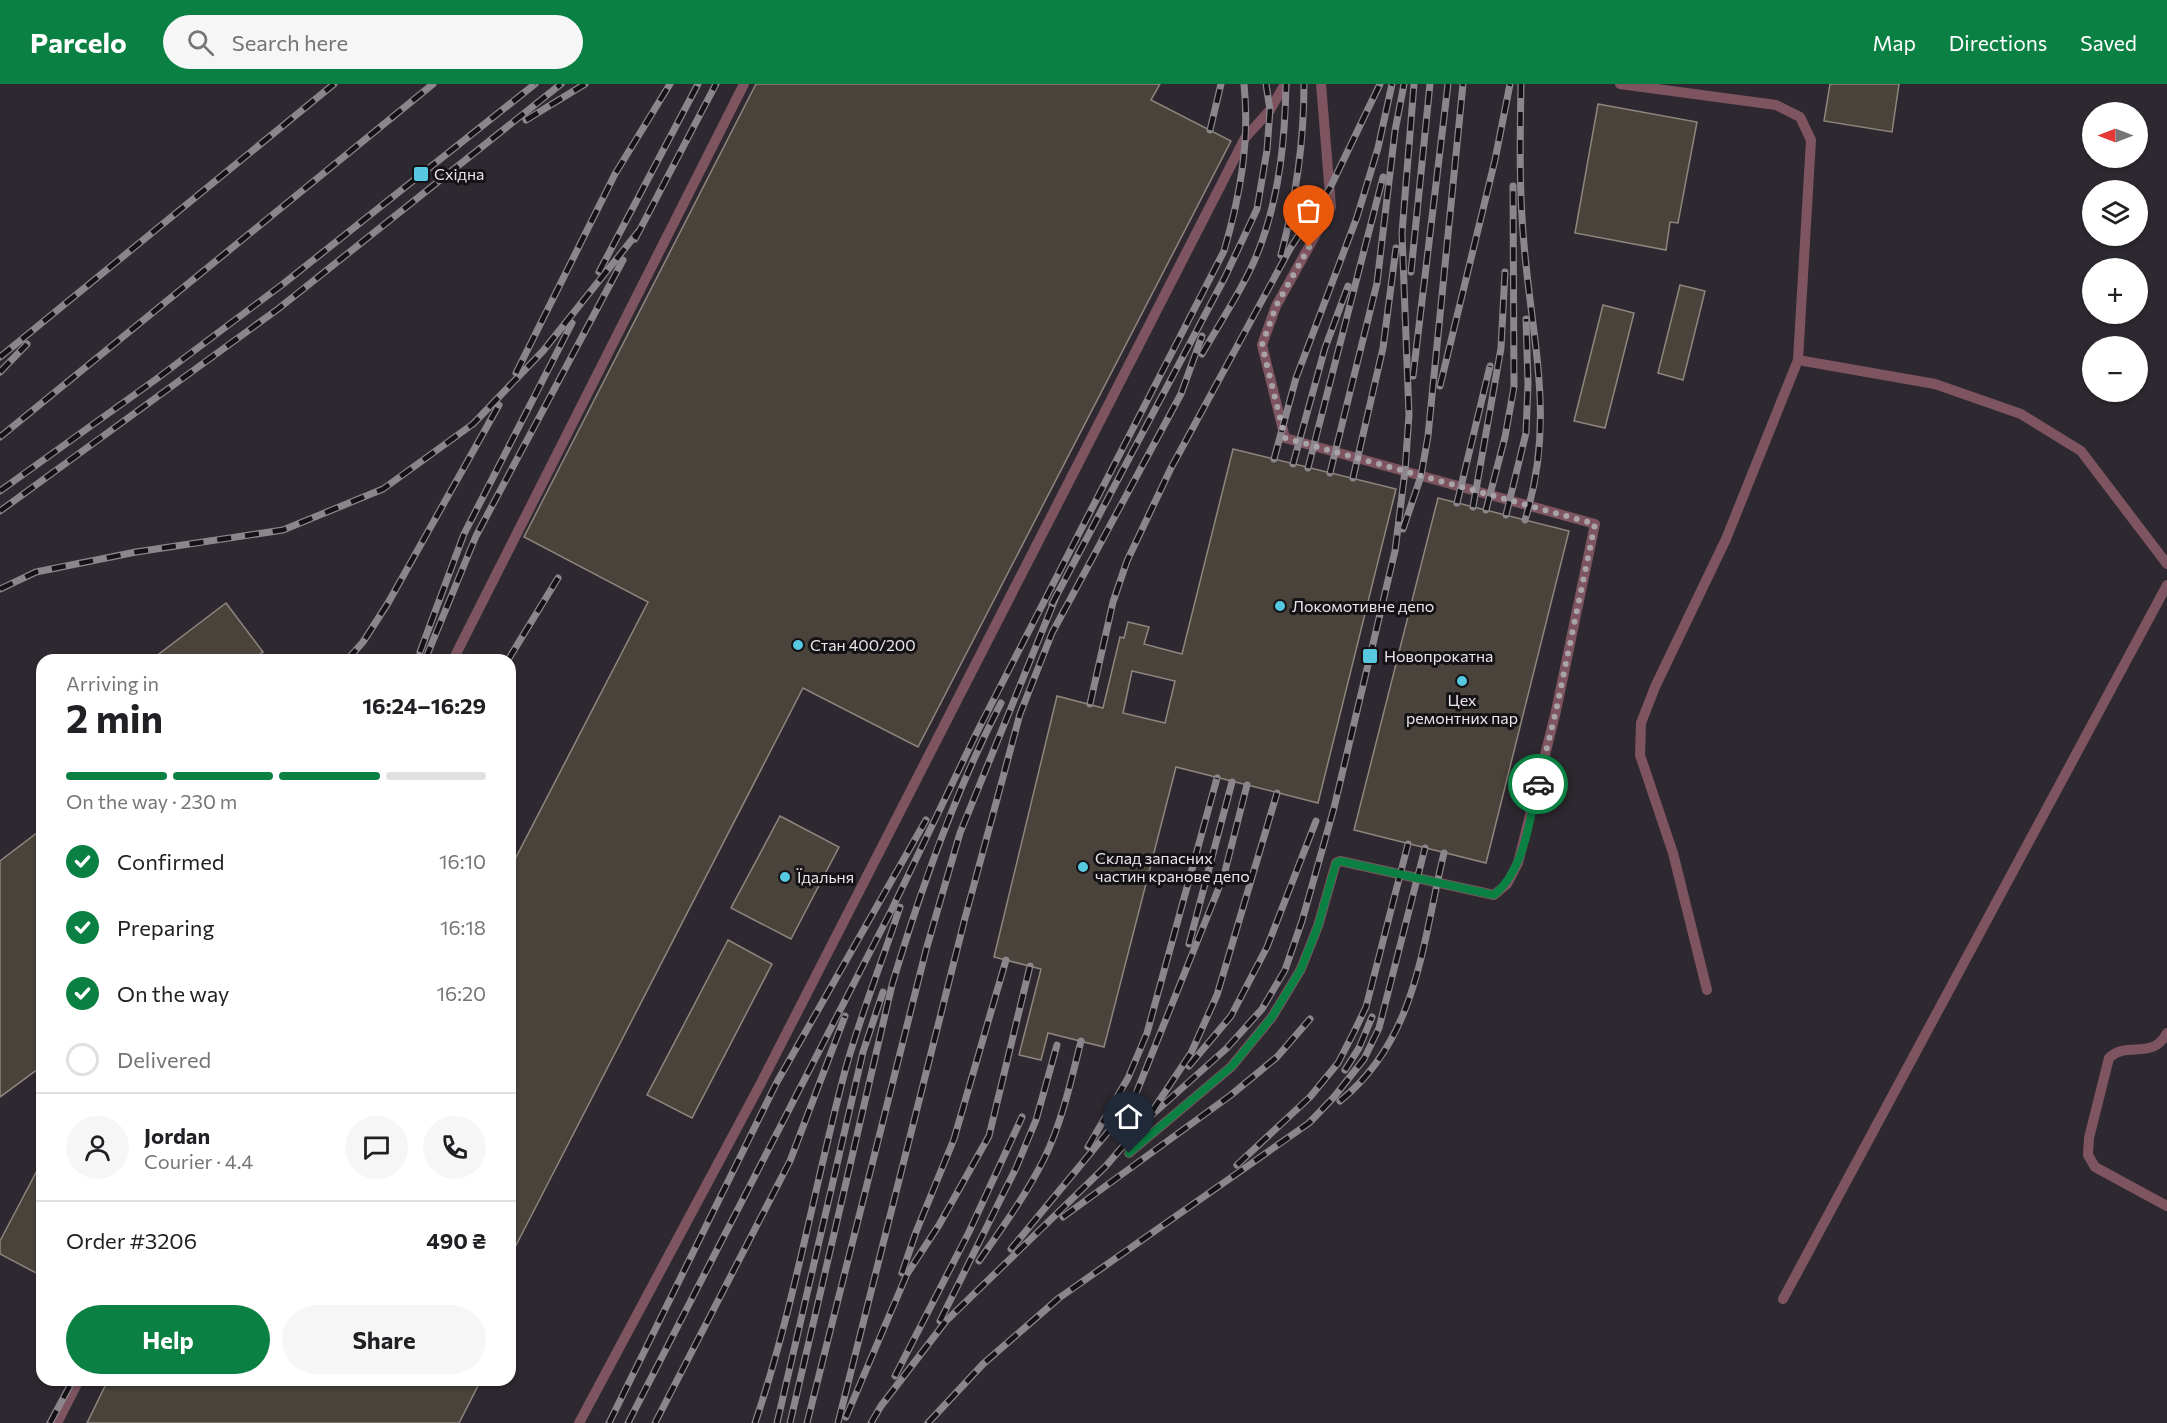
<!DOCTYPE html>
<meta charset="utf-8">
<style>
:root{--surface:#fff;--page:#f6f6f6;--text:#202124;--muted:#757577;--line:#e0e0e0;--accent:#0b8043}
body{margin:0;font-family:Commissioner,sans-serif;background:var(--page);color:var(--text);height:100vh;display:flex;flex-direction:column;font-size:22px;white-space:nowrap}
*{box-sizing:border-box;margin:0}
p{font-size:20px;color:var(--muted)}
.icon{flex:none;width:33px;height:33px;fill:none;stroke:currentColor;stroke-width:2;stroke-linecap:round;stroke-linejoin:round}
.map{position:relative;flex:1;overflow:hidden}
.sheet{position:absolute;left:36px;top:570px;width:480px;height:732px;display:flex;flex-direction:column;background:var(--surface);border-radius:18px;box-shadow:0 2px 4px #0004}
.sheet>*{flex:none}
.needle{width:39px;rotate:270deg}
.tools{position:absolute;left:2082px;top:18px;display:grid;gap:12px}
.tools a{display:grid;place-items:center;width:66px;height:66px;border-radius:50%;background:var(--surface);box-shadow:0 2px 4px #0004;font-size:30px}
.pin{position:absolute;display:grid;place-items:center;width:51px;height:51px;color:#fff;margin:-62px -26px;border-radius:50% 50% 50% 0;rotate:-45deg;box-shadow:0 0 6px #0007}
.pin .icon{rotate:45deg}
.courier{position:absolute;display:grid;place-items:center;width:60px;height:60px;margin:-30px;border:4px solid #0b8043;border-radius:50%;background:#fff;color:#222;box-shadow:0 2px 8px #0007}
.overview em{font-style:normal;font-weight:700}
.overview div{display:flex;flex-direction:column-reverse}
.overview{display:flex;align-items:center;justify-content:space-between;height:102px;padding:0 30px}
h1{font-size:39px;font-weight:700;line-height:45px}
.bar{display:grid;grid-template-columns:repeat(4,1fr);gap:9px 6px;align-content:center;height:72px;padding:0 30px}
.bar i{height:8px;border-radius:4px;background:var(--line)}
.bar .current{background:var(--accent)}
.bar p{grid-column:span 4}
.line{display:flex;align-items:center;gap:15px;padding:0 30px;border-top:2px solid var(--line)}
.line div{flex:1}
.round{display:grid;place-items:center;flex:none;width:63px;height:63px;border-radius:32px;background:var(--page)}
ol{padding:0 30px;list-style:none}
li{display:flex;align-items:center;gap:18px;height:66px}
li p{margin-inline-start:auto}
li .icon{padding:6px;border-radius:50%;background:var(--accent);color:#fff;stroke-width:4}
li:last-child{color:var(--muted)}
li i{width:33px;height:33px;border:3px solid var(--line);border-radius:50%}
.cta{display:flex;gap:12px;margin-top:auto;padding:12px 30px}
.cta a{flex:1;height:69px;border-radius:36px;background:var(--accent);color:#fff;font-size:24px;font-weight:700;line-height:69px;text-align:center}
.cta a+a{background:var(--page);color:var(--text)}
header{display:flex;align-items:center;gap:36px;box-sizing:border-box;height:84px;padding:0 30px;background:var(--accent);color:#fff}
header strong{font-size:28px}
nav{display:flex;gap:33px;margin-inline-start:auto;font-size:21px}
.search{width:420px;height:54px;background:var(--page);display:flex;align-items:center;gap:15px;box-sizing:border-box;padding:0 21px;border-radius:33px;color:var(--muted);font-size:22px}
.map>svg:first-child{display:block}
.building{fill:#4a433c;stroke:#8e867e;stroke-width:1.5;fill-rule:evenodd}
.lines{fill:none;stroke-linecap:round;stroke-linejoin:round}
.service{stroke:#7d545f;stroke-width:10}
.rail-casing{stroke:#8a868c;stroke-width:7}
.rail{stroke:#151216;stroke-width:4.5;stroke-dasharray:14;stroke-linecap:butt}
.done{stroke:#a7a3a8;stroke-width:6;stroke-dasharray:0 10.8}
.route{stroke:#0b8043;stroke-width:8}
.poi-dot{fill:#56c9e1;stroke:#151216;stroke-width:2}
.labels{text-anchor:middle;stroke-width:6;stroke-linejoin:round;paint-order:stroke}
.poi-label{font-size:16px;fill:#e8e5e9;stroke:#151216;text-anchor:start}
</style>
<header>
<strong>Parcelo</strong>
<div class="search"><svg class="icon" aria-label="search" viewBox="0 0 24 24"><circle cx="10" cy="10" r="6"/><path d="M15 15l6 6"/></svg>Search here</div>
<nav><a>Map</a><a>Directions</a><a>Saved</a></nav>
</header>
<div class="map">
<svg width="2167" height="1339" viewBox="0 0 2167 1339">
<rect width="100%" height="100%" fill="#2e2930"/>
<g class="building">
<path d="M756,0h404l-9,16 80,41 -313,606 -115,-59 -293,569v-388l138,-267 -124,-65z"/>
<path d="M1830,0h69l-7,48 -68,-11z"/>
<path d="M1598,20l99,18 -19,101 -8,-1 -4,28 -91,-17z"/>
<path d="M1680,201l25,6 -22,89 -25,-7z"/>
<path d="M1603,221l31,8 -29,115 -31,-7z"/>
<path d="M1233,365l163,40 -78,314 -142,-36 -72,280 -56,-14 -7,27 -22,-5 22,-86 -47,-12 63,-261 46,12 17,-71 4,1 4,-16 21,5 -5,17 38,10zM1132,587l43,10 -10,42 -42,-10z"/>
<path d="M1438,414l131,33 -83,332 -132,-33z"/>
<path d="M226,519l37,49 -11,8h-101z"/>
<path d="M780,732l59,31 -48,92 -60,-31z"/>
<path d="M42,745v237l-42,31v-236z"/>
<path d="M728,856l44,24 -80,154 -45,-23z"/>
<path d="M42,1077v115l-42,-22v-13z"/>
<path d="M108,1296h373l-22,43h-372z"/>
</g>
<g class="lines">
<g class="service">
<path d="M1620,0l156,21 24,12 11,23 -13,220 -72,179 -71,148 -14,36 -1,32 33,98 34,137"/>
<path d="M1798,276l137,24 86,30 60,37 86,113"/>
<path d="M453,576l291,-576"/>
<path d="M2167,949c-15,28 -40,7 -58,25l-20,80 -1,17 7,12 72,39"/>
<path d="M1129,1069l102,-86 41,-50 29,-48 17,-43 18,-63 4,-2 154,34 13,-11 11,-21 38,-152 39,-187 -310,-86 -23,-93 14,-39 55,-99 -10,-123"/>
<path d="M1783,1215l384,-714"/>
<path d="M57,1339l22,-43"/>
<path d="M579,1339l182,-340 484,-945 25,-28 15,-26"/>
</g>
<defs>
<g id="rail">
<path d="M1521,0c-1,53 -2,107 3,160 8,98 32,177 1,276"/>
<path d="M526,36l59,-36"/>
<path d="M1210,46l11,-46"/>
<path d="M635,155l81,-155"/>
<path d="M1281,171c15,-57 23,-112 23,-171"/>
<path d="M599,188l99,-188"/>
<path d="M1411,188l19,-188"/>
<path d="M1202,270c20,-35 46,-73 59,-110 19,-53 24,-105 25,-160"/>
<path d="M0,273l334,-273"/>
<path d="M0,288l27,-28"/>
<path d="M516,289l99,-199 55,-90"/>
<path d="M1413,292l35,-292"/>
<path d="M1440,302l55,-226 15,-76"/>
<path d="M0,353l433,-353"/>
<path d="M1274,375l22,-81 61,-161 21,-69 14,-64"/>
<path d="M1293,380l32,-116 23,-62"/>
<path d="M1308,384l75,-291"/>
<path d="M1330,389l47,-190 18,-152 9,-47"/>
<path d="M1353,394l30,-130 13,-100"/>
<path d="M0,407l155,-111 128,-96 252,-200"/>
<path d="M1457,419l33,-137"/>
<path d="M1473,423l28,-159 4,-76"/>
<path d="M1486,426l19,-73 9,-50 -1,-201"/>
<path d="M0,427l278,-202 283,-225"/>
<path d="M1506,431l20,-82 2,-49 -2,-65"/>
<path d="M1403,445l18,-53 7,-40 35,-352"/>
<path d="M0,505l36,-17 100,-20 147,-22 100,-41 90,-65 70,-73 95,-119"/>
<path d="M1052,520l173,-327 32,-68 10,-59 3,-40 -4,-26"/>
<path d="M420,568l44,-118 108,-211"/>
<path d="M347,576l16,-18 25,-39 111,-198"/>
<path d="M425,576l51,-124 147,-276"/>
<path d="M508,576l50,-82"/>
<path d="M1090,620l23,-102 14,-41 44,-93 120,-221 39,-59 50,-104"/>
<path d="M1189,860l43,-162"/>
<path d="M1189,982l42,-50 36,-69 49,-126"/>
<path d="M1345,986l14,-22 13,-31"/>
<path d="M1340,1017c78,-63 82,-158 104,-248"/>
<path d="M1144,1038l83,-74 35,-39 23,-39 17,-49 32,-113 61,-257 10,-80 4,-56 -7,-182 12,-149"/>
<path d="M1088,1063l40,-69 19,-45 70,-255"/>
<path d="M1237,1081l73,-68 28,-34 16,-31 12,-25 42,-163"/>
<path d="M1063,1133l168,-122 46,-38 33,-38"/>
<path d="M1011,1165l111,-134 13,-19 89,-221 23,-90"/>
<path d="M979,1177c23,-33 47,-66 65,-102 18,-37 27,-78 37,-118"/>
<path d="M902,1189l14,-41 38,-93 52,-179"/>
<path d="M940,1237l76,-153 20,-48 21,-75"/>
<path d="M895,1292l74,-144 53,-115"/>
<path d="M846,1333l61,-143 32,-49 50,-89 41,-170"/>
<path d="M50,1339l23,-43"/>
<path d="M609,1339l168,-341 149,-262"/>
<path d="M628,1339l263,-512 86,-179 247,-481c16,-55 26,-109 20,-167"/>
<path d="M655,1339l135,-262 55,-145"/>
<path d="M755,1339c39,-115 59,-235 90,-352 15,-55 37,-109 55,-164"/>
<path d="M777,1339l86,-371 20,-60"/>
<path d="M790,1339l102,-438c29,-97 63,-193 109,-282"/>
<path d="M807,1339l119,-473 34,-117 96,-236"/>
<path d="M838,1339l127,-505 55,-204 32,-81 129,-239 21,-58"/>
<path d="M871,1339l10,-17 65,-85 159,-154 44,-51 42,-63 26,-58 60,-202"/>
<path d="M928,1339l55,-59 76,-66 250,-175 25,-26 30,-38 15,-31 46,-180"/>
</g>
</defs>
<use href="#rail" class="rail-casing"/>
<use href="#rail" class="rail"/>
</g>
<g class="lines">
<path class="done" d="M1309,163l-33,59 -14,39 23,93 310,86 -39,187 -18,73"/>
<path class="route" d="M1129,1069l103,-87 40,-49 29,-48 17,-43 18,-63 4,-2 154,34c31,-26 35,-74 44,-111"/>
</g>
<g class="poi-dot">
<rect x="413" y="82" width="16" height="16" rx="3"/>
<circle cx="1280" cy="522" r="6"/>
<circle cx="798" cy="561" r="6"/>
<rect x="1362" y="564" width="16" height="16" rx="3"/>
<circle cx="1462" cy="597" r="6"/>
<circle cx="1083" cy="783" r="6"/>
<circle cx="785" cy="793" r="6"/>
</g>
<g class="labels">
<g class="poi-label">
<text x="434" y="96">Східна</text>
<text x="1292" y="528">Локомотивне депо</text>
<text x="810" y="567">Стан 400/200</text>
<text x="1384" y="578">Новопрокатна</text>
<text x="1462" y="622" text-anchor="middle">Цех<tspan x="1462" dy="18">ремонтних пар</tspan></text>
<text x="1095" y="780">Склад запасних<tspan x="1095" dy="18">частин кранове депо</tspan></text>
<text x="797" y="799">Їдальня</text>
</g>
</g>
</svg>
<div class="tools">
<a><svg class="needle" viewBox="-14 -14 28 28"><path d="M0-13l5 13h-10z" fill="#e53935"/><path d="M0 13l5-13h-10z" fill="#757577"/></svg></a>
<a><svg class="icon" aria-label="layers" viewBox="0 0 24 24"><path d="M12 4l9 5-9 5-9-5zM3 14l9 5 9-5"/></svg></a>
<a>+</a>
<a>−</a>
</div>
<div class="pin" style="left:1309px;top:163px;background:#ea580c"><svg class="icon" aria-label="bag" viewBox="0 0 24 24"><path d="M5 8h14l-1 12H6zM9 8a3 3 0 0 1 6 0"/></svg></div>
<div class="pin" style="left:1129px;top:1069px;background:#1f2937"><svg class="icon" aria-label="home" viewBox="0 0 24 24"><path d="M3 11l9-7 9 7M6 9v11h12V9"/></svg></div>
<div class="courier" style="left:1538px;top:700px"><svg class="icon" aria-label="car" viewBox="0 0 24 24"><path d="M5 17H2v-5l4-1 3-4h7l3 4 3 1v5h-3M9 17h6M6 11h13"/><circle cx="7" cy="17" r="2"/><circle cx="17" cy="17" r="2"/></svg></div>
<section class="sheet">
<div class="overview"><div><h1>2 min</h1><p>Arriving in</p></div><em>16:24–16:29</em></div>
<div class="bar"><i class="current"></i><i class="current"></i><i class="current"></i><i></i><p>On the way · 230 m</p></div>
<ol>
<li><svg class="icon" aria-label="check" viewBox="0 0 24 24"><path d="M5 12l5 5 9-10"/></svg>Confirmed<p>16:10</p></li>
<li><svg class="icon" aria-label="check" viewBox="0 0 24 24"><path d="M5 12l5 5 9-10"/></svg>Preparing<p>16:18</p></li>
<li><svg class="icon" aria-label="check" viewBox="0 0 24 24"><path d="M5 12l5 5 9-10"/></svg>On the way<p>16:20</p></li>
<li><i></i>Delivered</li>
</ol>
<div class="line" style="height:108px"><a class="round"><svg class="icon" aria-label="person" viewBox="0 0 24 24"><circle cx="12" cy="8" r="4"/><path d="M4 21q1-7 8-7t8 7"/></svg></a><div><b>Jordan</b><p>Courier · 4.4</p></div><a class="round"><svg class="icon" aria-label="chat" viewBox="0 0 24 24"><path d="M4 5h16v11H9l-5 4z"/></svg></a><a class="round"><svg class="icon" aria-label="phone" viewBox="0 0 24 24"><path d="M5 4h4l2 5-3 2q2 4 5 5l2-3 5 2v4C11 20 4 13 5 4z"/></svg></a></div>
<div class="line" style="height:78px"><div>Order #3206</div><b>490 ₴</b></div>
<div class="cta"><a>Help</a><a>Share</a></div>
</section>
</div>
